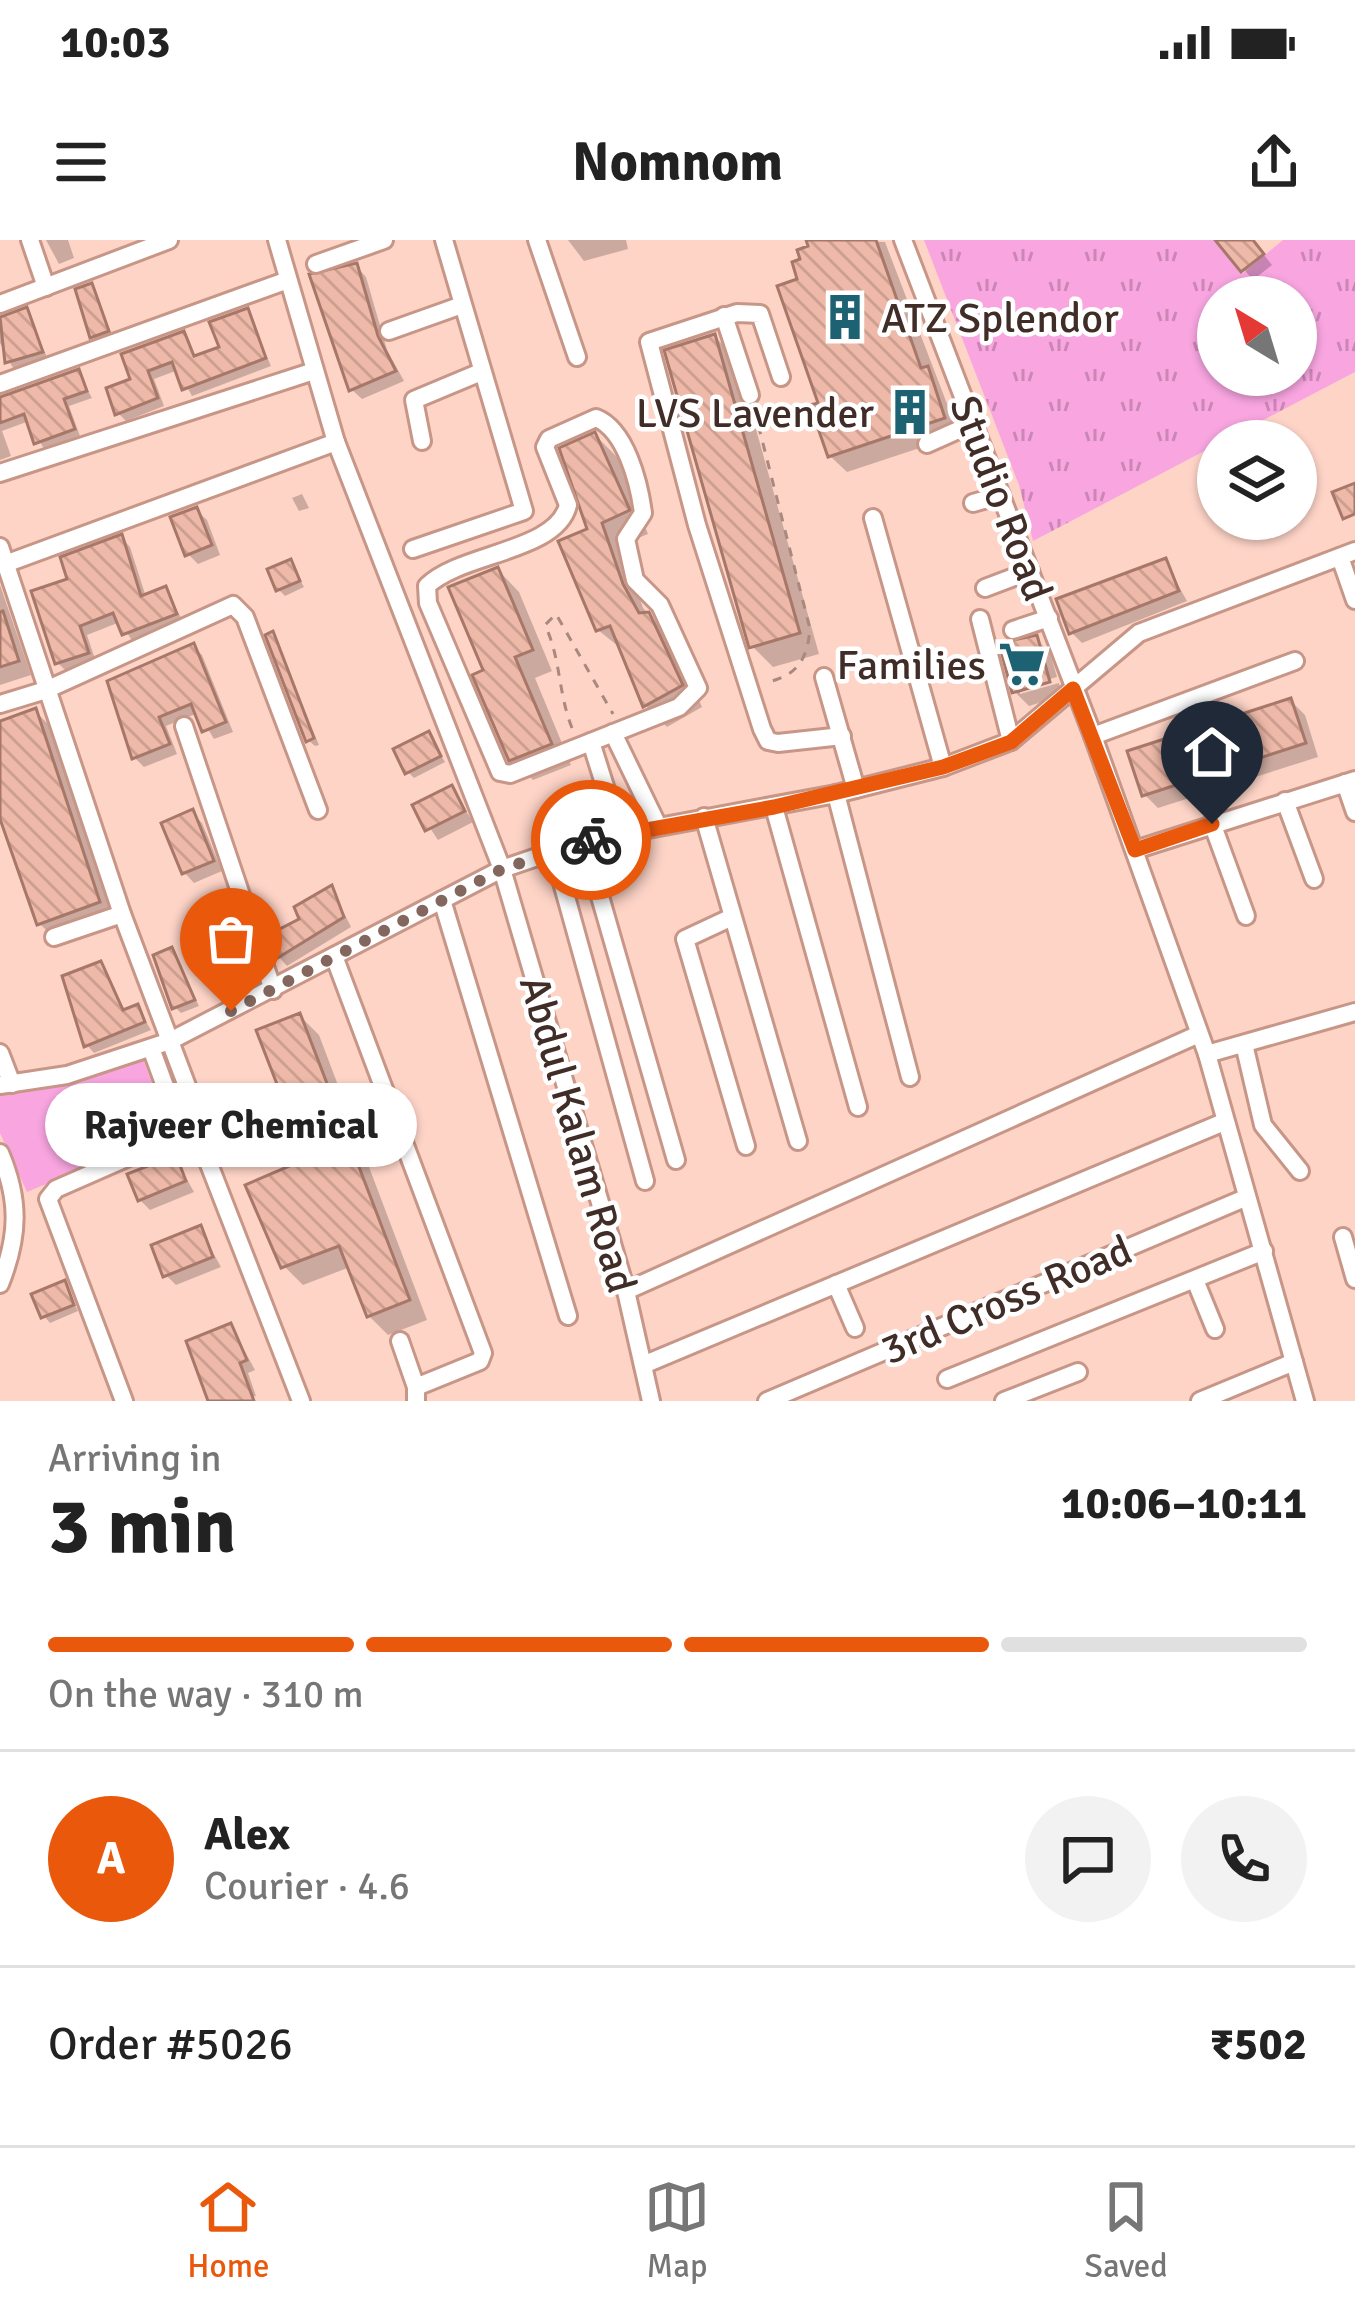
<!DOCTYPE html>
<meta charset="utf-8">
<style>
:root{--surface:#fff;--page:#f2f2f2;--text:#222;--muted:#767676;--line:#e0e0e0;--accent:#ea580c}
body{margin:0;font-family:Signika,sans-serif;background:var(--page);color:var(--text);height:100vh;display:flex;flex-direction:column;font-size:45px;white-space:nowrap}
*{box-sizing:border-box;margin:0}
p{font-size:39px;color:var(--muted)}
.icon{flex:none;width:66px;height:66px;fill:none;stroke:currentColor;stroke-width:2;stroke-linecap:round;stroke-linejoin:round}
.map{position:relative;height:1161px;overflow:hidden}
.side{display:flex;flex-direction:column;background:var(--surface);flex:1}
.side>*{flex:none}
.needle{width:78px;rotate:322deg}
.buttons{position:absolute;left:1197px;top:36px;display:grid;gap:24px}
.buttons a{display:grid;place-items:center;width:120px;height:120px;border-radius:50%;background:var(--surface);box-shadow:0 3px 9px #0004;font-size:60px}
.pin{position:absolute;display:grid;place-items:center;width:102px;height:102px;color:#fff;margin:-123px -51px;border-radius:50% 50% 50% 0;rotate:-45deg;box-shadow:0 0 12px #0007}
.pin .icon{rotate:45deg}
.courier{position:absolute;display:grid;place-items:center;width:120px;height:120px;margin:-60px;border:9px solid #ea580c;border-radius:50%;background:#fff;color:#222;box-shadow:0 3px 15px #0007}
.bubble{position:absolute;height:84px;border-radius:42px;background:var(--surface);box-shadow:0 3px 9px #0004;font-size:39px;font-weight:700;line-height:84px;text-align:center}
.overview em{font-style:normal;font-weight:700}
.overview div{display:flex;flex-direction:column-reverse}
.overview{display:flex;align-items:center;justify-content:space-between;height:204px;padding:0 48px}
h1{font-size:78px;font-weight:700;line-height:90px}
.bar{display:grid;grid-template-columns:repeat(4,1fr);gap:18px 12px;align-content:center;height:144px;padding:0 48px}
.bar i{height:15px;border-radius:9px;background:var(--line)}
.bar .active{background:var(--accent)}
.bar p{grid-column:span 4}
.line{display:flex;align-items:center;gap:30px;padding:0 48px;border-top:3px solid var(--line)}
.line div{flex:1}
.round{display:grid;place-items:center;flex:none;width:126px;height:126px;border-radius:63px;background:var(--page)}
.status{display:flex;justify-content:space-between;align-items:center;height:84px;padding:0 60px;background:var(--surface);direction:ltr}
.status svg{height:33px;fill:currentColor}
header{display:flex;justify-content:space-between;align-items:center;height:156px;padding:0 48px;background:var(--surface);font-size:54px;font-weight:700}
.menu{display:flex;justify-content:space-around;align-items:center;height:168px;border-top:3px solid var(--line);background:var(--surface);font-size:33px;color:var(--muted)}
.menu a{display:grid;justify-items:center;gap:6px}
.menu .active{color:var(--accent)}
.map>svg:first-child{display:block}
.grass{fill:url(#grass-tufts);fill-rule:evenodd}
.park{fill:#f8a5e0}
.shadow{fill:#0003}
.building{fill:url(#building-back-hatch);stroke:#a77869;stroke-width:3}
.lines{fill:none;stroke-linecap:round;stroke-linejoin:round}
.minor-casing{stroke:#c79687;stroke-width:22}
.path{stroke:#a9897f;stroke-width:3;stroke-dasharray:9 9;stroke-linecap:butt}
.minor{stroke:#fff;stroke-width:16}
.done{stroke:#83675f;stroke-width:12;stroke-dasharray:0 21.6}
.route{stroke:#ea580c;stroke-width:15}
.labels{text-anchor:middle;stroke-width:9;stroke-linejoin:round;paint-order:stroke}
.poi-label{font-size:42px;fill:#412d27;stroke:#fff;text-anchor:end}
.street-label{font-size:42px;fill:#412d27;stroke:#fff}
</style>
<div class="status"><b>10:03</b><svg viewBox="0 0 49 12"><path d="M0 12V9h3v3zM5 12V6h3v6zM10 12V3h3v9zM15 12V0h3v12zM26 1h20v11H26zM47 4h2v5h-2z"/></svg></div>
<header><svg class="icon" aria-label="menu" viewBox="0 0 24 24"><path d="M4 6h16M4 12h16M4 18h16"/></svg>Nomnom<svg class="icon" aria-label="share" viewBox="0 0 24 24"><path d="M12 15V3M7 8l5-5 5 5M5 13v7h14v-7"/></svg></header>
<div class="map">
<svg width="1355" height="1161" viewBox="0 0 1355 1161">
<defs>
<pattern id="grass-tufts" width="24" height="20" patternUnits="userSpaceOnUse" patternTransform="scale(3)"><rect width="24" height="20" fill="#f8a5e0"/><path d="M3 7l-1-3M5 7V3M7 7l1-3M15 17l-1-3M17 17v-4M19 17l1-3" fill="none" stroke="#ca87b6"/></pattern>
<pattern id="building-back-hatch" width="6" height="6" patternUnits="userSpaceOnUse" patternTransform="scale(3)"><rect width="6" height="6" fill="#eeb9a8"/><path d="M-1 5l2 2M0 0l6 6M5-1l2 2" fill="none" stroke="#cd9f91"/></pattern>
</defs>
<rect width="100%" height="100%" fill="#fed4c7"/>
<path class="grass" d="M924,0h289l29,34 41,-34h72v132l-322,169 -14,-56zM1218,57h78v78h-78z"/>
<path class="park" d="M143,819l27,73 -143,60 -27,-59v-42z"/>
<g class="shadow">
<path d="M46,0h22l6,18 -15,6z"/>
<path d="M568,0h58l2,9 -44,12z"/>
<path d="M809,0l76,2 74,193 -112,37 -17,-16 -29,-175 11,-33z"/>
<path d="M1219,0h33l20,25 -19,15z"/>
<path d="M356,26l10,11 21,73 17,31 -42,18 -11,-10z"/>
<path d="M91,46l22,51 -14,5 -6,-6z"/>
<path d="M26,71l21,46 -34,11 -13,-25v-22z"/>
<path d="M247,72l24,54 -79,30 -14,-26 -24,9 10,27 -38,15 -8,-8 15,-32 50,-46 14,23 25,-9z"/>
<path d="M715,97l21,21 83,296 -46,13 -21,-21z"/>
<path d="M78,133l14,25 -23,8 11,30 -36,13 -15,-28 -27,10 9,25 -11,4v-62z"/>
<path d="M598,198l21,21 29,75 -27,11 22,63 27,29 32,70 -35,20 -21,-21 -23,-56 -25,-20 -7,-99 -28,-81z"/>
<path d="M302,254l7,14 -10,3 -7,-13z"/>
<path d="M196,270l11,10 13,35 -22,9 -10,-10z"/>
<path d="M122,298l8,9 16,50 19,-8 19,34 -51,19 -13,-20 -33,13 9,27 -29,10 -9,-9 13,-82z"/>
<path d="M1165,322l22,39 -105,42 -10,-10z"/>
<path d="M291,323l13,24 -19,9 -7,-7z"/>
<path d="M498,330l21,22 33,79 -17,7 36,87 -38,15 -21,-21 -25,-87z"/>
<path d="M0,345l31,90 -31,10z"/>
<path d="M273,395l46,110 -4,1 -7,-6z"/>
<path d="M1036,399l14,14 7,24 -37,11v6l39,-11 3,13 -33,10 -14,-14z"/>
<path d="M193,406l9,9 31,77 -19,7 -16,-26 -32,13 11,28 -33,13 -9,-9z"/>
<path d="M1291,461l14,14 13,42 -160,51 -14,-14z"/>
<path d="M36,472l14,14 63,190 -59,22 -14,-14 -40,-114v-86z"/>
<path d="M428,495l17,27 -31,16 -6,-6z"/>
<path d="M452,549l21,33 -35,18 -22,-33z"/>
<path d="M192,573l10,10 20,48 -28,12 -10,-11z"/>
<path d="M332,649l19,38 -64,39 -8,-9z"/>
<path d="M171,711l28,55 -18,7 -6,-6z"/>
<path d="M101,724l25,48 11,-5 14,23 -57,23 -7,-8z"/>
<path d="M300,776l19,19 108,285 -39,15 -19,-19 -19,-49 -47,18 -19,-19 26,-106z"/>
<path d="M175,918l19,34 -44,18 -10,-10z"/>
<path d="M200,989l21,38 -45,18 -10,-10z"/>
<path d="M64,1044l14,27 -28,12 -6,-7z"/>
<path d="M231,1086l24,44 -7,3 8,23 -45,5z"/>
</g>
<g class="building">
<path d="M806,0h70l45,128 7,-2 17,52 -117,39 -18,-52 8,-2 -41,-117 20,-7 -5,-17 8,-3 -3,-9 11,-4z"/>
<path d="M1215,0h38l11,14 -23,18z"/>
<path d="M357,23l21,73 18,35 -47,20 -40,-117z"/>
<path d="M92,43l17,48 -19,7 -15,-49z"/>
<path d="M27,67l16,45 -38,11 -5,-46z"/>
<path d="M248,68l18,50 -84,32 -10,-28 -24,9 10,27 -43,17 -9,-27 24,-9 -9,-25 63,-23 10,25 25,-9 -10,-25z"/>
<path d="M715,94l85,299 -51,15 -85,-298z"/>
<path d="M79,129l8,22 -23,8 11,30 -41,15 -10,-30 -24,9v-26z"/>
<path d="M595,192l35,78 -28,13 21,61 16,29 10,-1 34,73 -40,22 -33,-81 -14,5 -38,-90 29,-12 -28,-81z"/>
<path d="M1355,243v31l-12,5 -11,-27z"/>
<path d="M197,267l15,38 -27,11 -15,-39z"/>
<path d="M122,294l19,62 25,-10 11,28 -55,21 -9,-22 -33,13 9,27 -34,11 -24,-73 36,-12 -7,-22z"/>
<path d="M1166,318l13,33 -110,43 -13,-35z"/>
<path d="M291,319l9,22 -24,10 -9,-22z"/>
<path d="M498,327l35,83 -18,7 37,87 -43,17 -37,-86 11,-5 -35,-83z"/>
<path d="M3,371l16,50 -19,6v-55z"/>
<path d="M273,391l41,107 -8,4 -41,-107z"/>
<path d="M1037,395l13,47 -38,11 -13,-50z"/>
<path d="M194,403l32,79 -24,10 -11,-28 -32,13 11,27 -38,15 -25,-78z"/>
<path d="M1291,458l15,45 -164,53 -15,-45z"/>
<path d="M36,468l64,194 -63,23 -37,-106v-98z"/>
<path d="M429,491l12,25 -36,18 -12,-25z"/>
<path d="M452,545l13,26 -40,20 -13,-26z"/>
<path d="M193,569l21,52 -32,13 -21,-51z"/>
<path d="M332,645l12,32 -68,42 -8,-24 31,-16 -5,-12z"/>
<path d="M172,707l23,53 -23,9 -19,-54z"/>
<path d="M101,721l22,49 15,-6 7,18 -61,25 -22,-71z"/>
<path d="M300,773l110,287 -43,17 -28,-71 -58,22 -36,-83 61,-26 -50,-129z"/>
<path d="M176,915l10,26 -48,20 -11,-27z"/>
<path d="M201,985l12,32 -50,20 -12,-32z"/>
<path d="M65,1040l9,25 -33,13 -10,-24z"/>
<path d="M231,1083l16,37 -7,3 14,38h-46l-22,-60z"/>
</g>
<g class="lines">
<defs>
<g id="minor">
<path d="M30,0l16,47"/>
<path d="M277,0l59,202 166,427 124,422 25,110"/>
<path d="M537,0l40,117"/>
<path d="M903,0l190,496 114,318 98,347"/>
<path d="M316,24l68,-24"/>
<path d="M0,64l169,-64"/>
<path d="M724,76l26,79"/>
<path d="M389,91l73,-26"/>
<path d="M781,137l-21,-63 -23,-1 -88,29 48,183 65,204 6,12 10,2 64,-7"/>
<path d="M0,144l288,-104"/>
<path d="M596,178c30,12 43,65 47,95l-17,26 9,41 25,25 38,83 -19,19 -169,67 -10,-2 -72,-169 -1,-17c33,-33 130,-34 141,-81l-23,-58 4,-8z"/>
<path d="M422,201l-8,-41 67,-28"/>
<path d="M927,204l47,-21"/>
<path d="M0,233l314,-102"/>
<path d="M973,263l28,-8"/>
<path d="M873,278l70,249"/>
<path d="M0,307l122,367 71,188 2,26 106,273"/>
<path d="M413,309l111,-38 -80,-271"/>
<path d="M1340,317l15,43"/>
<path d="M5,324l331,-122"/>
<path d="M985,348l45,-17"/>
<path d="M980,379l31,122"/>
<path d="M1013,390l36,-12"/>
<path d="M824,437l32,112"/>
<path d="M0,464l46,-14 187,-85 12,12 73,193"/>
<path d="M184,486l89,264"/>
<path d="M613,493l45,93"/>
<path d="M1093,496l202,-75"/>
<path d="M591,502l29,92"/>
<path d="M1345,543l10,29"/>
<path d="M836,554l74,283"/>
<path d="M1285,561l29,78"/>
<path d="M774,567l84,300"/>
<path d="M704,577l94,324"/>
<path d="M1212,583l34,93"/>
<path d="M584,601l92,319"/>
<path d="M553,610l92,331"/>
<path d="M1135,610l220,-70"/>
<path d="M442,660l126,416"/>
<path d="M730,678l-45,21 61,207"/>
<path d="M54,697l68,-23"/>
<path d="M334,716l149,397 -3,8 -64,26v14"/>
<path d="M1244,804l19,81 37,46"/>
<path d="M151,808l23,63 21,17"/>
<path d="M0,813l12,31"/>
<path d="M1207,814l148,-42"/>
<path d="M0,845l67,-10 103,-34 332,-172 82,-28 252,-47 107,-27 68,-26 128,-108 216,-82"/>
<path d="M0,913c20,47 19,83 0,131"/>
<path d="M1343,997l12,42"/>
<path d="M1195,1040l20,49"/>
<path d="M836,1044l19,44"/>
<path d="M626,1051l573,-257"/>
<path d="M400,1101l16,46"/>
<path d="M643,1125l581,-243"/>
<path d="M947,1139l317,-128"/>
<path d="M124,1161l-76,-202 8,-10 139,-61"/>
<path d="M767,1161l478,-203"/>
<path d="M1004,1161l74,-29"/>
<path d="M1200,1161l94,-39"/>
</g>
</defs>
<use href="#minor" class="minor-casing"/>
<g class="path">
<path d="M754,168l56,221c-3,32 -13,47 -46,54"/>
<path d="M572,488c-14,-35 -11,-69 -27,-103l11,-11 57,100"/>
</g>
<use href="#minor" class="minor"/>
</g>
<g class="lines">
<path class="done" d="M231,771l271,-142 89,-29"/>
<path class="route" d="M591,600l183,-33 169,-40 68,-25 62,-53 62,161 77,-26"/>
</g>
<defs>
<symbol id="building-bare" viewBox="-9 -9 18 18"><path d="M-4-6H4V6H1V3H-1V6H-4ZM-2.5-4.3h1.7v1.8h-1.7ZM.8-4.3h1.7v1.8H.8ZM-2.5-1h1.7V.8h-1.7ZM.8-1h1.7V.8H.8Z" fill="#1d6273" stroke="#fff" stroke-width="2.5" paint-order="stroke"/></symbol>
<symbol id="supermarket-bare" viewBox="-9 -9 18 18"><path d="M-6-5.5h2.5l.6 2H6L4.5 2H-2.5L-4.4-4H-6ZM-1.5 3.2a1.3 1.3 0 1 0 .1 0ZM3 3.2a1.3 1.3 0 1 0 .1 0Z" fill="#1d6273" stroke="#fff" stroke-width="2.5" paint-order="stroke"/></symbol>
</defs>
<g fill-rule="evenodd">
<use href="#building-bare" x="812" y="44" width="66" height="66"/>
<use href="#building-bare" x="877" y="139" width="66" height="66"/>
<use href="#supermarket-bare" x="989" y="391" width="66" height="66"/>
</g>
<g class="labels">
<g class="poi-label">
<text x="881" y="92" text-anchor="start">ATZ Splendor</text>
<text x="874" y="187">LVS Lavender</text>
<text x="986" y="439">Families</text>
</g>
<g class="street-label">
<text transform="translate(1002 258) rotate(69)" y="15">Studio Road</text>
<text transform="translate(579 894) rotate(74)" y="15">Abdul Kalam Road</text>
<text transform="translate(1006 1059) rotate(-23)" y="15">3rd Cross Road</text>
</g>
</g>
</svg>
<div class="buttons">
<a><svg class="needle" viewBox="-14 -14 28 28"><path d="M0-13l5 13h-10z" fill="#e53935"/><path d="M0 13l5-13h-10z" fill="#767676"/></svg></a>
<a><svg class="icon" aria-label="layers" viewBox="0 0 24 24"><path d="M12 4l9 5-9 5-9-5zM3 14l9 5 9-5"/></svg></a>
</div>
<div class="pin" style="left:231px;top:771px;background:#ea580c"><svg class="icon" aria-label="bag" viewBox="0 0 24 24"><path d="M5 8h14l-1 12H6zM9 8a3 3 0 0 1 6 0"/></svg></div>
<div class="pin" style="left:1212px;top:584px;background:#1f2937"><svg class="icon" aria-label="home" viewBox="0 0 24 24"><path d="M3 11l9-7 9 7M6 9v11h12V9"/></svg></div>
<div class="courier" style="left:591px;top:600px"><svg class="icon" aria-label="bike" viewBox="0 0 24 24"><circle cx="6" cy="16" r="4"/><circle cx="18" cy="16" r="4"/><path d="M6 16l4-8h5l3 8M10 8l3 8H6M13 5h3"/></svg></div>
<div class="bubble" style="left:45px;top:843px;width:372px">Rajveer Chemical</div>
</div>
<section class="side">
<div class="overview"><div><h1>3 min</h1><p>Arriving in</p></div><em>10:06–10:11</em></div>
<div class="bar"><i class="active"></i><i class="active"></i><i class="active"></i><i></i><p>On the way · 310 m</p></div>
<div class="line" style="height:216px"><b class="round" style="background:var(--accent);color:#fff">A</b><div><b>Alex</b><p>Courier · 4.6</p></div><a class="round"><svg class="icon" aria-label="chat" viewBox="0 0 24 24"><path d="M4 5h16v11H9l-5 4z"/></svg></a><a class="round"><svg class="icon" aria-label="phone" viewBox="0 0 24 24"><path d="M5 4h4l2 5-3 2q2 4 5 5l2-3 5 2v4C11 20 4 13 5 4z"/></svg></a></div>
<div class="line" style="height:156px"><div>Order #5026</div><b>₹502</b></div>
</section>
<nav class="menu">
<a class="active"><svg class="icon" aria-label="home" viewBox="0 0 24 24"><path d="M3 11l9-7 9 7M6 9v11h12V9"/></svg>Home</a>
<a><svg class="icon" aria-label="map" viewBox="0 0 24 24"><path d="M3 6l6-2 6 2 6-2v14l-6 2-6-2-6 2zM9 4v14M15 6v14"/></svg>Map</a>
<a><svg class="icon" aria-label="saved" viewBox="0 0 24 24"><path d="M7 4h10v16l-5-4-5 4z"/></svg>Saved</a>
</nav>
